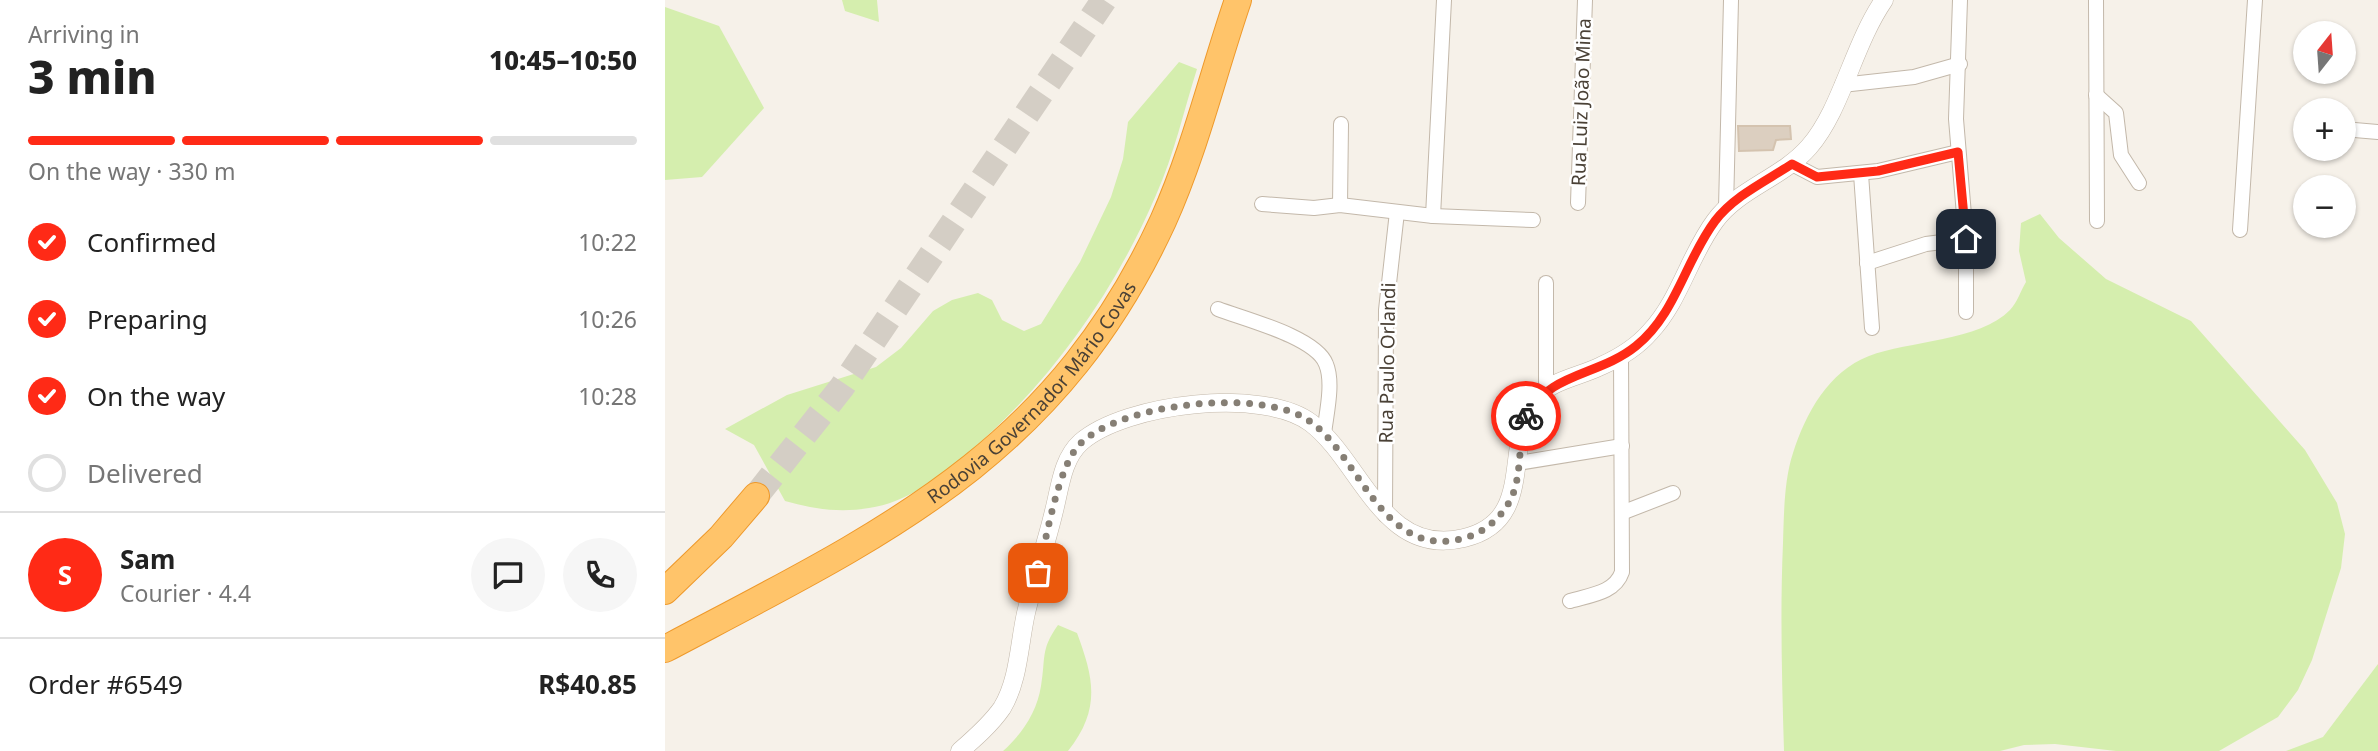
<!DOCTYPE html>
<meta charset="utf-8">
<style>
:root{--surface:#fff;--page:#f6f6f6;--text:#222;--muted:#767676;--line:#e0e0e0;--accent:#ff2a16}
body{margin:0;font-family:"Noto Sans",sans-serif;background:var(--page);color:var(--text);height:100vh;display:flex;flex-direction:column;font-size:26px;white-space:nowrap}
*{box-sizing:border-box;margin:0}
p{font-size:23px;color:var(--muted)}
.icon{flex:none;width:38px;height:38px;fill:none;stroke:currentColor;stroke-width:2;stroke-linecap:round;stroke-linejoin:round}
.map{position:relative;flex:1;overflow:hidden}
.side{display:flex;flex-direction:column;background:var(--surface);width:665px}
.side>*{flex:none}
.needle{width:46px;rotate:17deg}
.fabs{position:absolute;left:1628px;top:21px;display:grid;gap:14px}
.fabs a{display:grid;place-items:center;width:63px;height:63px;border-radius:50%;background:var(--surface);box-shadow:0 2px 5px #0004;font-size:35px}
.pin{position:absolute;display:grid;place-items:center;width:60px;height:60px;color:#fff;margin:-30px;border-radius:14px;box-shadow:0 4px 10px #0006}
.courier{position:absolute;display:grid;place-items:center;width:70px;height:70px;margin:-35px;border:5px solid #ff2a16;border-radius:50%;background:#fff;color:#222;box-shadow:0 2px 9px #0007}
.head em{font-style:normal;font-weight:800}
.head div{display:flex;flex-direction:column-reverse}
.head{display:flex;align-items:center;justify-content:space-between;height:119px;padding:0 28px}
h1{font-size:46px;font-weight:800;line-height:52px}
.bar{display:grid;grid-template-columns:repeat(4,1fr);gap:10px 7px;align-content:center;height:84px;padding:0 28px}
.bar i{height:9px;border-radius:5px;background:var(--line)}
.bar .selected{background:var(--accent)}
.bar p{grid-column:span 4}
.line{display:flex;align-items:center;gap:18px;padding:0 28px;border-top:2px solid var(--line)}
.line div{flex:1}
.round{display:grid;place-items:center;flex:none;width:74px;height:74px;border-radius:37px;background:var(--page)}
ol{padding:0 28px;list-style:none}
li{display:flex;align-items:center;gap:21px;height:77px}
li p{margin-inline-start:auto}
li .icon{padding:7px;border-radius:50%;background:var(--accent);color:#fff;stroke-width:4}
li:last-child{color:var(--muted)}
li i{width:38px;height:38px;border:4px solid var(--line);border-radius:50%}
main{display:flex;flex:1;min-height:0}
.map>svg:first-child{display:block}
.green{fill:#d5eeae}
.building{fill:#dccfc0;stroke:#d4c3af;stroke-width:2}
.lines{fill:none;stroke-linecap:round;stroke-linejoin:round}
.motorway-tunnel{stroke:#d4cec5;stroke-width:26;stroke-dasharray:26 13;stroke-linecap:butt}
.minor-casing{stroke:#c3b8aa;stroke-width:16}
.tertiary-casing{stroke:#c3b8aa;stroke-width:19}
.motorway-casing{stroke:#ee992b;stroke-width:28}
.minor{stroke:#fff;stroke-width:14}
.tertiary{stroke:#fff;stroke-width:18}
.motorway{stroke:#ffc46a;stroke-width:26}
.done{stroke:#867f75;stroke-width:7;stroke-dasharray:0 12.6}
.route{stroke:#ff2a16;stroke-width:9}
.labels{text-anchor:middle;stroke-width:5;stroke-linejoin:round;paint-order:stroke}
.street-label{font-size:19px;fill:#4a4136;stroke:#fff}
</style>
<main>
<section class="side">
<div class="head"><div><h1>3 min</h1><p>Arriving in</p></div><em>10:45–10:50</em></div>
<div class="bar"><i class="selected"></i><i class="selected"></i><i class="selected"></i><i></i><p>On the way · 330 m</p></div>
<ol>
<li><svg class="icon" aria-label="check" viewBox="0 0 24 24"><path d="M5 12l5 5 9-10"/></svg>Confirmed<p>10:22</p></li>
<li><svg class="icon" aria-label="check" viewBox="0 0 24 24"><path d="M5 12l5 5 9-10"/></svg>Preparing<p>10:26</p></li>
<li><svg class="icon" aria-label="check" viewBox="0 0 24 24"><path d="M5 12l5 5 9-10"/></svg>On the way<p>10:28</p></li>
<li><i></i>Delivered</li>
</ol>
<div class="line" style="height:126px"><b class="round" style="background:var(--accent);color:#fff">S</b><div><b>Sam</b><p>Courier · 4.4</p></div><a class="round"><svg class="icon" aria-label="chat" viewBox="0 0 24 24"><path d="M4 5h16v11H9l-5 4z"/></svg></a><a class="round"><svg class="icon" aria-label="phone" viewBox="0 0 24 24"><path d="M5 4h4l2 5-3 2q2 4 5 5l2-3 5 2v4C11 20 4 13 5 4z"/></svg></a></div>
<div class="line" style="height:91px"><div>Order #6549</div><b>R$40.85</b></div>
</section>
<div class="map">
<svg width="1713" height="751" viewBox="0 0 1713 751">
<rect width="100%" height="100%" fill="#f6f1e9"/>
<g class="green">
<path d="M177,0h35l2,22 -34,-11z"/>
<path d="M0,7l54,19 45,82 -62,69 -37,3z"/>
<path d="M514,62l18,7c-13,41 -23,86 -41,126 -43,100 -107,189 -190,260 -27,23 -60,48 -97,53 -29,5 -56,1 -84,-7l-31,-56 -29,-16 62,-34 89,-28 25,-19 32,-37 19,-11 26,-7 14,7 10,20 22,11 17,-7 39,-62 31,-65 12,-38 5,-37z"/>
<path d="M1375,214l19,24 47,41 85,42 114,129 32,53 8,31 -4,34 -29,92 -14,30 -20,27 -59,34h-103l-61,-7 -31,1 -24,6h-216c-2,-69 -4,-139 -1,-208 1,-29 1,-63 10,-90 13,-40 35,-81 76,-97 39,-15 111,-15 141,-46 7,-7 11,-20 16,-28l-7,-31 2,-28z"/>
<path d="M393,625l19,8c17,46 24,76 -9,118h-65c19,-17 34,-39 38,-65 5,-28 -1,-36 17,-61z"/>
<path d="M1713,664v87h-92l37,-14z"/>
</g>
<path class="building" d="M1073,126h52l1,13 -15,1 -3,10 -34,1z"/>
<g class="lines">
<path class="motorway-tunnel" d="M91,496l86,-109 262,-387"/>
<defs>
<g id="minor">
<path d="M1295,0l-4,119 10,120v73"/>
<path d="M1431,0l1,221"/>
<path d="M1177,85l72,-8 46,-13"/>
<path d="M1431,95l20,18 5,42 18,28"/>
<path d="M1678,129l35,3"/>
<path d="M1127,164l25,13 61,-6 80,-19"/>
<path d="M1196,174l11,154"/>
<path d="M913,203l7,-203"/>
<path d="M597,204l52,4 26,-3 93,11 100,4"/>
<path d="M675,205l1,-81"/>
<path d="M1061,208l5,-208"/>
<path d="M768,216l11,-216"/>
<path d="M1575,230l15,-230"/>
<path d="M1202,263l59,-19 40,-5"/>
<path d="M881,283v106"/>
<path d="M553,309c26,10 98,28 108,55 8,19 0,51 -2,70"/>
<path d="M853,463l104,-17"/>
<path d="M959,512l49,-19"/>
<path d="M720,515l1,-205 11,-98"/>
<path d="M905,601c20,-6 45,-8 52,-29l-1,-217"/>
</g>
<path id="tertiary" d="M295,751c15,-13 31,-27 42,-43 17,-28 17,-64 24,-95 8,-34 20,-68 28,-102 6,-23 8,-52 27,-69 45,-39 183,-55 230,-19 50,38 72,135 153,115 73,-17 38,-94 71,-138 15,-20 44,-23 66,-34 18,-8 36,-19 49,-34 30,-32 39,-76 65,-111 23,-32 67,-43 94,-74 33,-38 44,-102 75,-147"/>
<g id="motorway">
<path d="M0,591l56,-54 35,-41"/>
<path id="s1" d="M0,649c217,-115 389,-192 498,-428 32,-71 50,-148 75,-221"/>
</g>
</defs>
<use href="#minor" class="minor-casing"/>
<use href="#tertiary" class="tertiary-casing"/>
<use href="#motorway" class="motorway-casing"/>
<use href="#minor" class="minor"/>
<use href="#tertiary" class="tertiary"/>
<use href="#motorway" class="motorway"/>
</g>
<g class="lines">
<path class="done" d="M373,573c8,-32 20,-109 43,-130 42,-40 179,-55 227,-23 54,36 74,144 160,117 19,-6 38,-24 45,-43 9,-24 5,-53 13,-78"/>
<path class="route" d="M861,416c24,-44 73,-40 110,-70 40,-32 49,-85 79,-125 19,-25 51,-40 77,-57l25,13 61,-6 80,-19 8,87"/>
</g>
<g class="labels">
<g class="street-label">
<text transform="translate(916 102) rotate(-88)" y="7">Rua Luiz João Mina</text>
<text transform="translate(722 363) rotate(-89)" y="7">Rua Paulo Orlandi</text>
<text dy="7" stroke="none"><textPath href="#s1" startOffset="453">Rodovia Governador Mário Covas</textPath></text>
</g>
</g>
</svg>
<div class="fabs">
<a><svg class="needle" viewBox="-14 -14 28 28"><path d="M0-13l5 13h-10z" fill="#e53935"/><path d="M0 13l5-13h-10z" fill="#767676"/></svg></a>
<a>+</a>
<a>−</a>
</div>
<div class="pin" style="left:373px;top:573px;background:#ea580c"><svg class="icon" aria-label="bag" viewBox="0 0 24 24"><path d="M5 8h14l-1 12H6zM9 8a3 3 0 0 1 6 0"/></svg></div>
<div class="pin" style="left:1301px;top:239px;background:#1f2937"><svg class="icon" aria-label="home" viewBox="0 0 24 24"><path d="M3 11l9-7 9 7M6 9v11h12V9"/></svg></div>
<div class="courier" style="left:861px;top:416px"><svg class="icon" aria-label="bike" viewBox="0 0 24 24"><circle cx="6" cy="16" r="4"/><circle cx="18" cy="16" r="4"/><path d="M6 16l4-8h5l3 8M10 8l3 8H6M13 5h3"/></svg></div>
</div>
</main>
